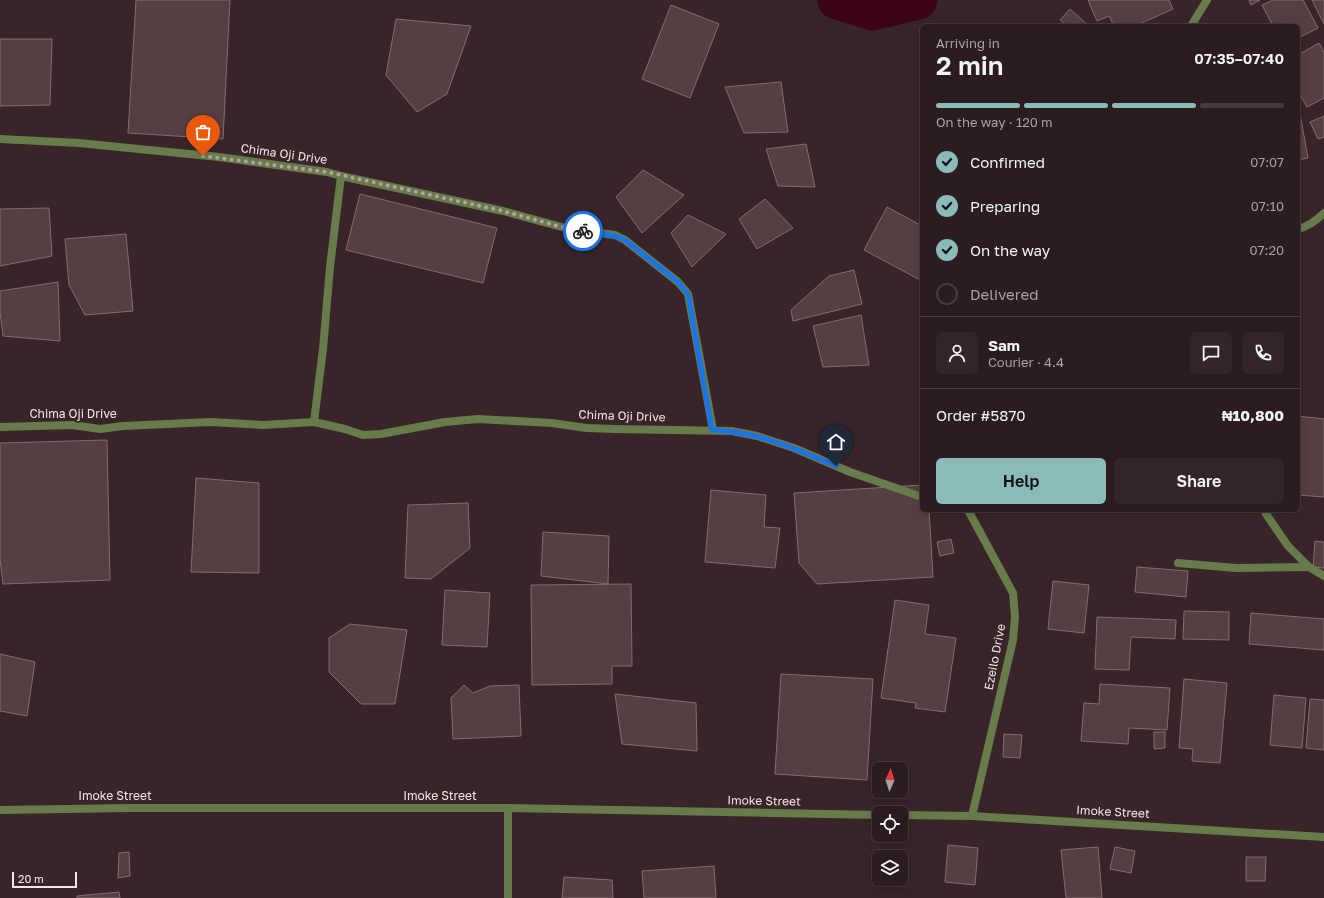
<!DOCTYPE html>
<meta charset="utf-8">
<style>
:root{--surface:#2b1c1f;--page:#332528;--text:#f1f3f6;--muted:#a6a1a4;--line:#473a3d;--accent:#8bbbb9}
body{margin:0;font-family:"Golos Text",sans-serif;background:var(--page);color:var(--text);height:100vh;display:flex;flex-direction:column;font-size:15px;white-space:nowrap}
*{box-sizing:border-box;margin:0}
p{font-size:13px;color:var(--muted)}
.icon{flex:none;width:22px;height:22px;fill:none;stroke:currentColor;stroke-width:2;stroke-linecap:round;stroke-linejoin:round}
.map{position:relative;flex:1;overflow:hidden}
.panel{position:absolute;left:920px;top:24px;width:380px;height:488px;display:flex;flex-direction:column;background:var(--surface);border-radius:6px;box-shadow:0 2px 10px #0003,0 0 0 1px var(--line)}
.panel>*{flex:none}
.needle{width:26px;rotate:3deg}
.tools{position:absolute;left:872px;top:762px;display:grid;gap:8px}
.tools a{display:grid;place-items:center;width:36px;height:36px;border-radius:6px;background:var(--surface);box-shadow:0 2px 10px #0003,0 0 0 1px var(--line);font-size:20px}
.scale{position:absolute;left:12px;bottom:10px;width:65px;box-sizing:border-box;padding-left:4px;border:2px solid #f4e5e7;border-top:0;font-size:11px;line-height:14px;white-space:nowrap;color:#f4e5e7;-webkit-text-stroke:3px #392529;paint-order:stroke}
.pin{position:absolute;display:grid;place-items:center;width:34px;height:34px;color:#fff;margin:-41px -17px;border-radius:50% 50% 50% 0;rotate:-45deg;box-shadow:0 0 4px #0007}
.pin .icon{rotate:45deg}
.courier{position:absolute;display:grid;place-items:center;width:40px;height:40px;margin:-20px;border:3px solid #1a73e8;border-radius:50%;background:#fff;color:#222;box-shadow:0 1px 5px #0007}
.head em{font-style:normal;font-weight:600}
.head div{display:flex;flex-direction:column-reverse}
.head{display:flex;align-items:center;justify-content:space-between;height:68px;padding:0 16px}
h1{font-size:26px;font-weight:600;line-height:30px}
.bar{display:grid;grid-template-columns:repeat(4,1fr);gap:6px 4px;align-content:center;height:48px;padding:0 16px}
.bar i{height:5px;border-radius:3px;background:var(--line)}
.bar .on{background:var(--accent)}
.bar p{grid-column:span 4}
.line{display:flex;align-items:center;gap:10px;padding:0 16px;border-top:1px solid var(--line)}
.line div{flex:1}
.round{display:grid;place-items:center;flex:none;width:42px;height:42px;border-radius:6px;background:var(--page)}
ol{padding:0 16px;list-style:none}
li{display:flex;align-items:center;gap:12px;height:44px}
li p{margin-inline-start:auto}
li .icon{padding:4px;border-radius:50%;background:var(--accent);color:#111;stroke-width:4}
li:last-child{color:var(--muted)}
li i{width:22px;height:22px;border:2px solid var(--line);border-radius:50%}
.cta{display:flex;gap:8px;margin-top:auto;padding:8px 16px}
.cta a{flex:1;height:46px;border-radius:6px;background:var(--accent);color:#111;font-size:16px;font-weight:600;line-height:46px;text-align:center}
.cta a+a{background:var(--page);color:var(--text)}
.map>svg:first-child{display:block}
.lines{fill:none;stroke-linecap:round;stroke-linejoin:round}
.river{stroke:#3a0416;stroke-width:39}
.building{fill:#553f43;stroke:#846b70}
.minor{stroke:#677b4b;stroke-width:8}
.done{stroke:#b3a2a4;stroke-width:4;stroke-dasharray:0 7.2}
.route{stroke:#1a73e8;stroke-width:5}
.labels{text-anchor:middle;stroke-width:3.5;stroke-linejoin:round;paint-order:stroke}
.street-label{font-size:12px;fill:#f4e5e7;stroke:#392529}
</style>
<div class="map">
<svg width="1324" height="898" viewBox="0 0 1324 898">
<rect width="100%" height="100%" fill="#392529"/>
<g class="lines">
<path class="river" d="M837,0l35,11 46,-11"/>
</g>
<g class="building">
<path d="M136,0h94l-7,139 -95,-6z"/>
<path d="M1088,0h81l4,9 -38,17h-21l-5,-10 -12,5z"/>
<path d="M1249,0h11l-9,5z"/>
<path d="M1273,0h30l15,28 -20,10v-12h-15l-2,-3 -8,3 -11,-21z"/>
<path d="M1312,0h12v24z"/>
<path d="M671,5l48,19 -29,74 -48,-19z"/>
<path d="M1070,9l19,17h-22l-7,-6z"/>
<path d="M396,19l75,7 -24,68 -30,18 -31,-37z"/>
<path d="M0,39h52l-2,66 -50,1z"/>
<path d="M1319,43l5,9v46l-17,9 -9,-16v-36z"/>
<path d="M781,82l7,50 -44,1 -19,-46z"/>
<path d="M1298,103l10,55 -10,2z"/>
<path d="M1324,116v21l-6,2 -8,-17z"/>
<path d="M806,144l9,43 -37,-1 -12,-37z"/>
<path d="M643,170l41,25 -42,38 -26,-36z"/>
<path d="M360,194l137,34 -14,55 -137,-33z"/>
<path d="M765,199l28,29 -36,21 -18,-30z"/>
<path d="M887,207l35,19v55l-58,-31z"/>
<path d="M49,208l3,48 -52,10v-57z"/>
<path d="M688,215l38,19 -34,33 -21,-34z"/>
<path d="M126,234l7,77 -48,4 -16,-30 -4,-46z"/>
<path d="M854,270l8,34 -69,17 -2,-11 38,-34z"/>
<path d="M58,282l2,59 -57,-5 -3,-24v-21z"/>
<path d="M861,315l8,50 -46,2 -10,-41z"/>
<path d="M1298,416l26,3v78l-26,-2z"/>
<path d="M107,440l3,140 -107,4 -3,-25v-116z"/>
<path d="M196,478l63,5v90l-68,-1z"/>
<path d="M922,485v25h7l4,67 -116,7 -18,-21 -5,-70z"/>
<path d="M711,490l55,5 -2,32 16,1 -5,40 -70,-6z"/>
<path d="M468,503l2,45 -39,31 -26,-1 3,-73z"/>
<path d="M543,532l66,4 -1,48 -67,-8z"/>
<path d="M951,539l3,14 -14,3 -3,-14z"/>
<path d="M1315,541l9,1v26l-11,-1z"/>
<path d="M1137,567l51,4 -2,26 -51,-5z"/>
<path d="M1053,581l36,4 -5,48 -36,-4z"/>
<path d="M631,584l1,82h-20v18l-80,1 -1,-100z"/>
<path d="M445,590l45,3 -3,54 -45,-2z"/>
<path d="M895,600l34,5 -4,29 31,4 -11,74 -30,-4 1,-5 -35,-5z"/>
<path d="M1184,611l45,1v28l-46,-1z"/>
<path d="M1251,613l73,6v31l-75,-6z"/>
<path d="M1097,617l79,3 -1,19 -44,-2 -2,33 -34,-1z"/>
<path d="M350,624l57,6 -12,74h-34l-32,-32v-34z"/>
<path d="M0,654l35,8 -8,54 -27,-5z"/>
<path d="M781,674l92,5 -6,101 -92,-6z"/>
<path d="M1184,679l43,4 -7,80 -28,-2 1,-12 -14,-1z"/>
<path d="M1100,684l70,4 -3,42 -38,-2 -1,16 -47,-3 3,-38 15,1z"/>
<path d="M464,685l9,8 17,-7 29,-1 2,51 -68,3 -2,-41z"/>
<path d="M615,694l81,9 1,48 -75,-7z"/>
<path d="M1274,695l32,3 -4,50 -32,-3z"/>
<path d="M1310,699l14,1v50l-18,-2z"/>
<path d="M1154,732h11v16l-11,1z"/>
<path d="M1004,734l18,1 -2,23 -17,-1z"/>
<path d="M948,845l30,3 -3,37 -30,-3z"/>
<path d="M1098,847l4,51h-36l-5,-48z"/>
<path d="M1115,847l20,4 -4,22 -21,-4z"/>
<path d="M129,852l1,24 -12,2 1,-25z"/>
<path d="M1246,857h20l-1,24h-19z"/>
<path d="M714,866l2,32h-72l-2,-27z"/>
<path d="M564,877l48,3 1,18h-51z"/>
<path d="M119,892l1,6h-43v-2z"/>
</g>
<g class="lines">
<g class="minor">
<path d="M1191,26l16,-26"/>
<path d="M0,139l79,4 140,14 108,15 14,4 -11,91 -7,82 -9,73"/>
<path d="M341,176l162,35 66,18 46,6 10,5 53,42 10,12 25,136"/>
<path d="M1298,229c11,-3 18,-8 26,-16"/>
<path d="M0,427l72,-2 28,4 23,-3 88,-4 52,3 51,-3 31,7 18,6 18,-1 64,-12 33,-3 74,4 34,5 29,1 117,2 25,5 37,12 56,24 72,25"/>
<path d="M968,510l45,83 2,24 -2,23 -41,176"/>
<path d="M1266,514l22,32 21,21 15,9"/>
<path d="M1178,563l58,5 73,-1"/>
<path d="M0,810l131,-2h377l371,7"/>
<path d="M901,815l71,1 352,21"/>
<path d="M508,898v-90"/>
</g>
</g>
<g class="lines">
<path class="done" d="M203,156l124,16 176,39 66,18 14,2"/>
<path class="route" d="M583,231l32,5 10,4 53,42 10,12 24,136c47,2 82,18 124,36"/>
</g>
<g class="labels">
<g class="street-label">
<text transform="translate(284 154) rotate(8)" y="4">Chima Oji Drive</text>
<text x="73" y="418">Chima Oji Drive</text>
<text transform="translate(622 416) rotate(2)" y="4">Chima Oji Drive</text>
<text transform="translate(995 657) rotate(-79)" y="4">Ezeilo Drive</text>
<text x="115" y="800">Imoke Street</text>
<text x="440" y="800">Imoke Street</text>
<text transform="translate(764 801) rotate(1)" y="4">Imoke Street</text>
<text transform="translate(1113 812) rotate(3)" y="4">Imoke Street</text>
</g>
</g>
</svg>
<div class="tools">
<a><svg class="needle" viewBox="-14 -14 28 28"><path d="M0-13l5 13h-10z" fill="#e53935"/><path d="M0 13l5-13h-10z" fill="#a6a1a4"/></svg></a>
<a><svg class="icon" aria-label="locate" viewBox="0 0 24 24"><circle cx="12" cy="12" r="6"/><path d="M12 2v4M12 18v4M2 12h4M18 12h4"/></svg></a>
<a><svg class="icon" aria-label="layers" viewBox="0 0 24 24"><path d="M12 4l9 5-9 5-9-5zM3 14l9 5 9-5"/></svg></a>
</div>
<div class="scale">20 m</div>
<div class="pin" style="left:203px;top:156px;background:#ea580c"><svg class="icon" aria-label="bag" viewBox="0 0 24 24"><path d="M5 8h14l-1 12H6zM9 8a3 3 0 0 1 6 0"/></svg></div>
<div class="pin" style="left:836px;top:466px;background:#1f2937"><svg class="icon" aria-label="home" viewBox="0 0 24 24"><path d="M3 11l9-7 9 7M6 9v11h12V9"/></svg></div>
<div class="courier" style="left:583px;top:231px"><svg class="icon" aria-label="bike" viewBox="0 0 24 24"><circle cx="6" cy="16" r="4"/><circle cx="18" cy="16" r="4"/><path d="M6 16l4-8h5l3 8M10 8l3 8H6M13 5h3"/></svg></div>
<section class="panel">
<div class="head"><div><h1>2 min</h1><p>Arriving in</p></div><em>07:35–07:40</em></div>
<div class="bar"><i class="on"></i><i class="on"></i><i class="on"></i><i></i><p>On the way · 120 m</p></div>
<ol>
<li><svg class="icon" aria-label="check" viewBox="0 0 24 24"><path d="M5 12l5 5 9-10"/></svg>Confirmed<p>07:07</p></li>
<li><svg class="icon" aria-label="check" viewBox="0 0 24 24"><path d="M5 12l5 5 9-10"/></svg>Preparing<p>07:10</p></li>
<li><svg class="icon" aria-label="check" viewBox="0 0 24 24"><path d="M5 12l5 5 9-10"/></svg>On the way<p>07:20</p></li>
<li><i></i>Delivered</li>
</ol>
<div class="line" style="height:72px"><a class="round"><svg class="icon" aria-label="person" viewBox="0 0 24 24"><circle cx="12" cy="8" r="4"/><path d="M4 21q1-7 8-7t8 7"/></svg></a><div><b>Sam</b><p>Courier · 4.4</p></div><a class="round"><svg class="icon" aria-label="chat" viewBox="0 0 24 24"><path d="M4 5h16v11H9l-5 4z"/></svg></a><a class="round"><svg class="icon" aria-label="phone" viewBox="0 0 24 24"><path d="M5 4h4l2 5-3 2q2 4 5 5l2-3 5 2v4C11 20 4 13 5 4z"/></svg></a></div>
<div class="line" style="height:52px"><div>Order #5870</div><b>₦10,800</b></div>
<div class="cta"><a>Help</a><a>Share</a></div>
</section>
</div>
